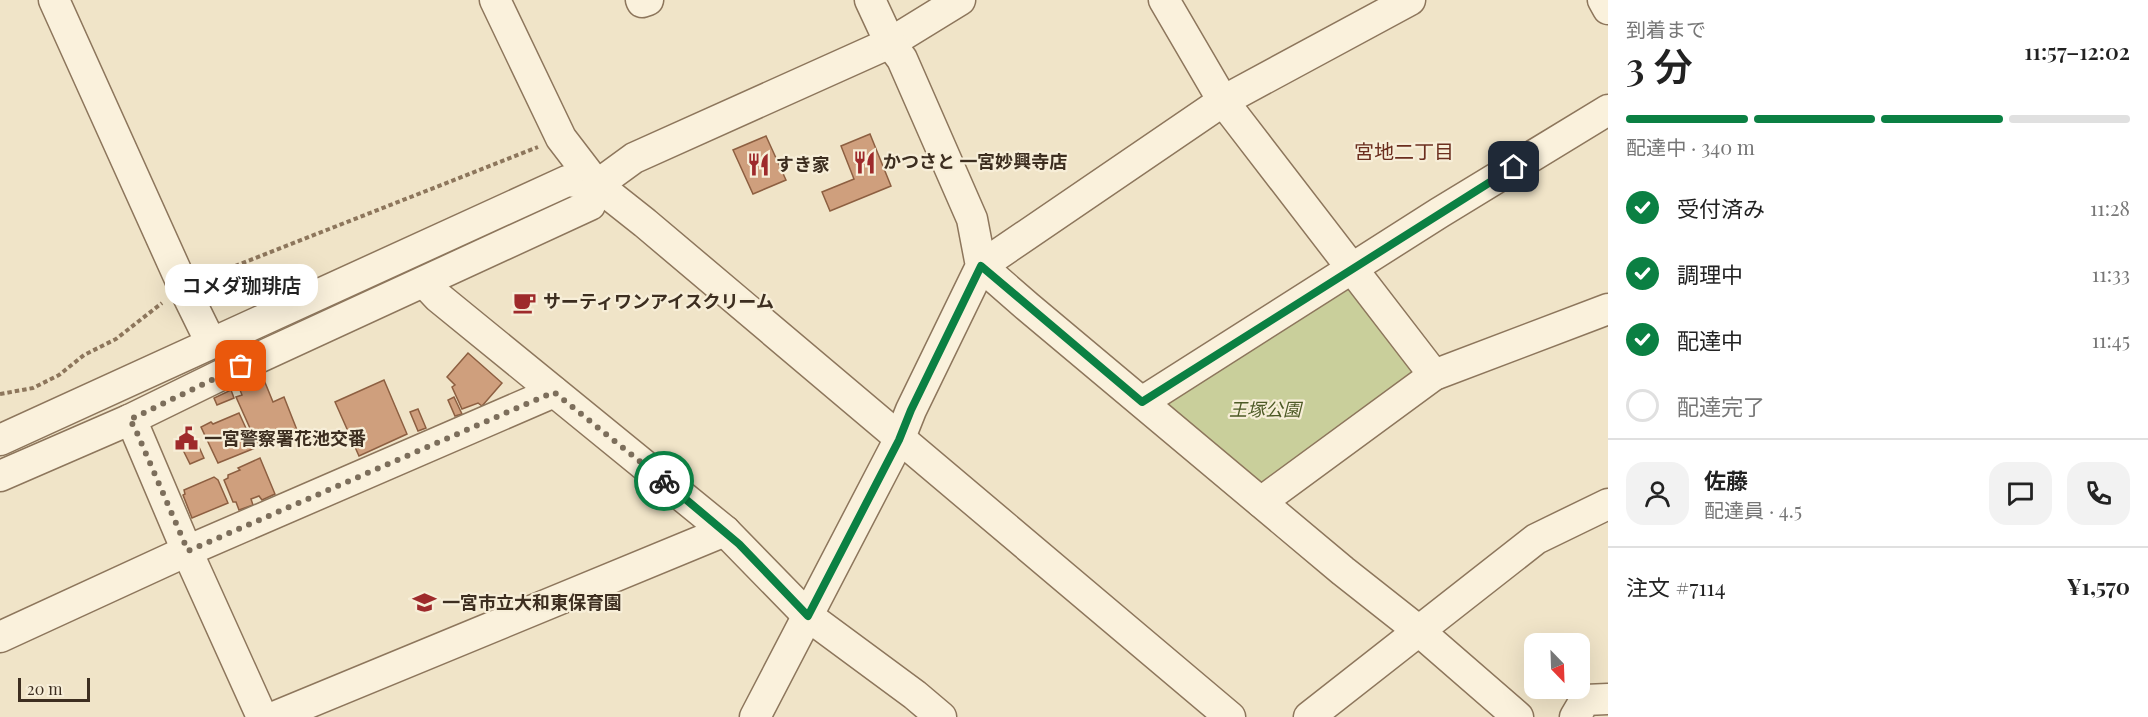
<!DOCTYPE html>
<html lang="ja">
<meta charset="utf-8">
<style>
:root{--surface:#fff;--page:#f2f2f2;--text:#222;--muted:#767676;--line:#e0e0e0;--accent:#0b8043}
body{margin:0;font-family:"Playfair Display","Noto Sans JP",serif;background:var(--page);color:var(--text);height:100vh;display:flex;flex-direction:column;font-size:22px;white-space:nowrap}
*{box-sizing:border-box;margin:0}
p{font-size:20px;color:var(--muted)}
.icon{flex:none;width:33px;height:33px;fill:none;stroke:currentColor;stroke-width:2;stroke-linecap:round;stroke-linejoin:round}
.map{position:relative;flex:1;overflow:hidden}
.sheet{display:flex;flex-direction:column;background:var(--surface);width:540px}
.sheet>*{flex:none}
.needle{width:39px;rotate:157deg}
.fabs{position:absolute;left:1524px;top:633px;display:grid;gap:12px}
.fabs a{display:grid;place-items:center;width:66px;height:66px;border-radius:12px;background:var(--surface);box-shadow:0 6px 24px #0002;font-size:30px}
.scale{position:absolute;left:18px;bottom:15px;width:72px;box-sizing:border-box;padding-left:6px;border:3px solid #3d2e20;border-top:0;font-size:16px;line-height:21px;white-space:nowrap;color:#3d2e20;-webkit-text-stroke:4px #f7eed8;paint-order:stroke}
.pin{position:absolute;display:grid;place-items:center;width:51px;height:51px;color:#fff;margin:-26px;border-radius:12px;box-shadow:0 3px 9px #0006}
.courier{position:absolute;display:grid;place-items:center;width:60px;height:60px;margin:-30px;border:4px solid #0b8043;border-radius:50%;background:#fff;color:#222;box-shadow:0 2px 8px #0007}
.bubble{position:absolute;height:42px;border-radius:18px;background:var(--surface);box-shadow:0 6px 24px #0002;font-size:20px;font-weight:600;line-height:42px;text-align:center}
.summary em{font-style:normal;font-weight:600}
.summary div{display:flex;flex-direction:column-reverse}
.summary{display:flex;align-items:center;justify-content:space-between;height:102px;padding:0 18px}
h1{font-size:39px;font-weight:600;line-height:45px}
.bar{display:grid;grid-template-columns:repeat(4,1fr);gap:9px 6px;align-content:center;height:72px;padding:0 18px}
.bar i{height:8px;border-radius:4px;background:var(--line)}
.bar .on{background:var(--accent)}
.bar p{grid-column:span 4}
.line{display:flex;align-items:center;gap:15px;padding:0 18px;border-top:2px solid var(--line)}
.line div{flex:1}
.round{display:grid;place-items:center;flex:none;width:63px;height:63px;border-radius:18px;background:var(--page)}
ol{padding:0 18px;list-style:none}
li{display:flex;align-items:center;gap:18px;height:66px}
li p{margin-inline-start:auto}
li .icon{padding:6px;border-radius:50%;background:var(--accent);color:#fff;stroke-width:4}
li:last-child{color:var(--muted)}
li i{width:33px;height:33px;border:3px solid var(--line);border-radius:50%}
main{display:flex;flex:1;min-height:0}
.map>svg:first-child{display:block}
.green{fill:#c9cf9b}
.building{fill:#cf9f7d;stroke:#8d5f41;stroke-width:1.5}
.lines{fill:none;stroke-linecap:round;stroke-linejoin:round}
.minor-casing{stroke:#8d765c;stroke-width:33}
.path{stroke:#8d765c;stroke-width:4;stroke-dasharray:4.5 3;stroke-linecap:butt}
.minor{stroke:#faf1dc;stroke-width:30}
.done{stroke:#7c6e5b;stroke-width:6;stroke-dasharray:0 10.8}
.route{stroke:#0b8043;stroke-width:8}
.labels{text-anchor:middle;stroke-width:4.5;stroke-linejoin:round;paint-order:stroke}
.poi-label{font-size:18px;font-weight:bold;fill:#3d2e20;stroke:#f7eed8;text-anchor:start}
.park-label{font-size:18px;font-style:italic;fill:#4d5a26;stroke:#f7eed8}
.neighbourhood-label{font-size:20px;fill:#6b2e1e;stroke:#f7eed8}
</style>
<main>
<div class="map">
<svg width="1608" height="717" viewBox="0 0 1608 717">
<rect width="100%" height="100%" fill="#f0e4c8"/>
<path class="green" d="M1350,277l73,98 -163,119 -104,-91z"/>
<g class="building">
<path d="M870,134l21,52 -61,25 -8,-19 32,-13 -13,-33z"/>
<path d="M766,136l20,44 -33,14 -20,-44z"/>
<path d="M468,353l34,30 -20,23 -4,-3 -16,6 -10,-22 3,-2 -8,-8z"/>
<path d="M264,380l9,22 11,-5 13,33 -39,16 -22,-49 6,-2 -2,-5z"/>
<path d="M384,380l23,54 -48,22 -24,-54z"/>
<path d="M231,390l3,8 -17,7 -3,-7z"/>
<path d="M454,397l8,17 -7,2 -7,-16z"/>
<path d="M418,409l8,19 -8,3 -8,-19z"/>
<path d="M239,413l16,35 -37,15 -17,-36 10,-5 2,2z"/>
<path d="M194,436l10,22 -14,6 -11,-22z"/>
<path d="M260,458l15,36 -13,6 -3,-4 -8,3 2,6 -14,5 -3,-8h-3l-9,-22 4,-2v-3l12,-5 -2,-2z"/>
<path d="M214,477l4,3 10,23 -36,15 -9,-23 2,-1 -1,-4z"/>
</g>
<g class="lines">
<defs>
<g id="minor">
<path d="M54,0l129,286 28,57"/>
<path d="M495,0l66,138 36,47 48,38 585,494"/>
<path d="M641,0l1,2 6,-2"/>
<path d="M1164,0l59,101 211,274"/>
<path d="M1410,0l-187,101 -242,165 47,41 315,264 76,60 99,86"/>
<path d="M1603,0l5,9"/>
<path d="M424,282l14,15 287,234 83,85 107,79 26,22"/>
<path d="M1142,402l297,-189 169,-103"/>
<path d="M129,420l5,6 53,125 75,166"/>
<path d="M0,440l567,-259 30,4"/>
<path d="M0,476l129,-56 92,-45 369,-170 7,-20 37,-27 256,-115 70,-43"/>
<path d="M1261,502l173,-127 174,-66"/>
<path d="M0,637l187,-86 367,-159"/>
<path d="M274,717l451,-186"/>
<path d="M755,717l144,-277 12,-30 70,-144 -9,-47 -70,-160 -12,-16 -20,-43"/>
<path d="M1309,717l227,-178 72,-35"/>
<path d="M1575,717l10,-17 23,-1"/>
</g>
</defs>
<use href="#minor" class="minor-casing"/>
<g class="path">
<path d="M207,277l331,-130"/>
<path d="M0,394l33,-6 26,-13 25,-20 32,-16 46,-36"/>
</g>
<use href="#minor" class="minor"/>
</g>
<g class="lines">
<path class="done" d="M241,366l-112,54 5,6 54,125 366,-159 110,89"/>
<path class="route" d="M664,481l75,63 69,72 91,-176 12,-30 70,-144 161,136 372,-235"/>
</g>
<defs>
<symbol id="restaurant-bare" viewBox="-9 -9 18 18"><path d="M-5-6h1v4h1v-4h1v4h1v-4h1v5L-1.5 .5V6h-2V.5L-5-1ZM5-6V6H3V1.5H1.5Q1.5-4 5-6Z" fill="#9e2a2b" stroke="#f7eed8" stroke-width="2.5" paint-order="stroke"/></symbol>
<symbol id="cafe-bare" viewBox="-9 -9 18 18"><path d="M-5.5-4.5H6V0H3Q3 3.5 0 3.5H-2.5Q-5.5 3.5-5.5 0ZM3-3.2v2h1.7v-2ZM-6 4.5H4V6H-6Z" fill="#9e2a2b" stroke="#f7eed8" stroke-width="2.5" paint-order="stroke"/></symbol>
<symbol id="civic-bare" viewBox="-9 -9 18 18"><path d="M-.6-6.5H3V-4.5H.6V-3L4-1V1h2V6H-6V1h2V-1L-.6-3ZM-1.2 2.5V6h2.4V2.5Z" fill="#9e2a2b" stroke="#f7eed8" stroke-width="2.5" paint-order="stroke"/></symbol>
<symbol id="school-bare" viewBox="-9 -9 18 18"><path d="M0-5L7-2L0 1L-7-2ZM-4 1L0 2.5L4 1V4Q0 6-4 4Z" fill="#9e2a2b" stroke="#f7eed8" stroke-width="2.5" paint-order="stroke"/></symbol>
</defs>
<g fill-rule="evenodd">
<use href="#restaurant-bare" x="848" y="146" width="33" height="33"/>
<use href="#restaurant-bare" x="742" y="148" width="33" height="33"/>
<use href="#cafe-bare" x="508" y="286" width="33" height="33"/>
<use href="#civic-bare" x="170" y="422" width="33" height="33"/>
<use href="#school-bare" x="408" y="586" width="33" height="33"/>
</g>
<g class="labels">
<g class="poi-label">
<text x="883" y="168">かつさと 一宮妙興寺店</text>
<text x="776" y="171">すき家</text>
<text x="543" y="308">サーティワンアイスクリーム</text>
<text x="204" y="445">一宮警察署花池交番</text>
<text x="442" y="609">一宮市立大和東保育園</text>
</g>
<g class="park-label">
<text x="1265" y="416">王塚公園</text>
</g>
<g class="neighbourhood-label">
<text x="1404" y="159">宮地二丁目</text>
</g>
</g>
</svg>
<div class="fabs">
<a><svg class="needle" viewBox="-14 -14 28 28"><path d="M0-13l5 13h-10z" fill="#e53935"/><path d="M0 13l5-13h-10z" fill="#767676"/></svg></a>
</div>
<div class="scale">20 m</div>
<div class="pin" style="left:241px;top:366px;background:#ea580c"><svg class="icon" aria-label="bag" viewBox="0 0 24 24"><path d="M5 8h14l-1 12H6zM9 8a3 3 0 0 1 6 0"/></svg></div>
<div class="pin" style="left:1514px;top:167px;background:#1f2937"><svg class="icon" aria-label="home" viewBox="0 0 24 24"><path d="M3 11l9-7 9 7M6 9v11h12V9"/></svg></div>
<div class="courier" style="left:664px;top:481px"><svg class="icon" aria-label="bike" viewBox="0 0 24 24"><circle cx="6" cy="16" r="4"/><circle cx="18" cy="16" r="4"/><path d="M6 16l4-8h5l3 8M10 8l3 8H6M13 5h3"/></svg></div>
<div class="bubble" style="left:165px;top:264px;width:153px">コメダ珈琲店</div>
</div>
<section class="sheet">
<div class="summary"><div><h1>3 分</h1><p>到着まで</p></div><em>11:57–12:02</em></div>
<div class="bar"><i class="on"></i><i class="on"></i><i class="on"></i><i></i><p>配達中 · 340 m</p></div>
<ol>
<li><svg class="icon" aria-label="check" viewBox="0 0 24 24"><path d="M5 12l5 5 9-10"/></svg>受付済み<p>11:28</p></li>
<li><svg class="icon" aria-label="check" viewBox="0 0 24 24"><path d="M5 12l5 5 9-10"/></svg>調理中<p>11:33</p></li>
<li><svg class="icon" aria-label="check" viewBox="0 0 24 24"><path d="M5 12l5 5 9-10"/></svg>配達中<p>11:45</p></li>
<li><i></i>配達完了</li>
</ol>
<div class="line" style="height:108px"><a class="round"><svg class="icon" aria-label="person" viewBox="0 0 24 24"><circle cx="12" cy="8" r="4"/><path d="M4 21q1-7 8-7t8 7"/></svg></a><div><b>佐藤</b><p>配達員 · 4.5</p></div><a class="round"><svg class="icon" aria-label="chat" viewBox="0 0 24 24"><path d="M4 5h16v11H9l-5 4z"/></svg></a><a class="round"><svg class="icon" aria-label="phone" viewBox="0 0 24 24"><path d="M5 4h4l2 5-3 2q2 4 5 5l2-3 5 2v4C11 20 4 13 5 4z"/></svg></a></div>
<div class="line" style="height:78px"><div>注文 #7114</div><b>¥1,570</b></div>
</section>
</main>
